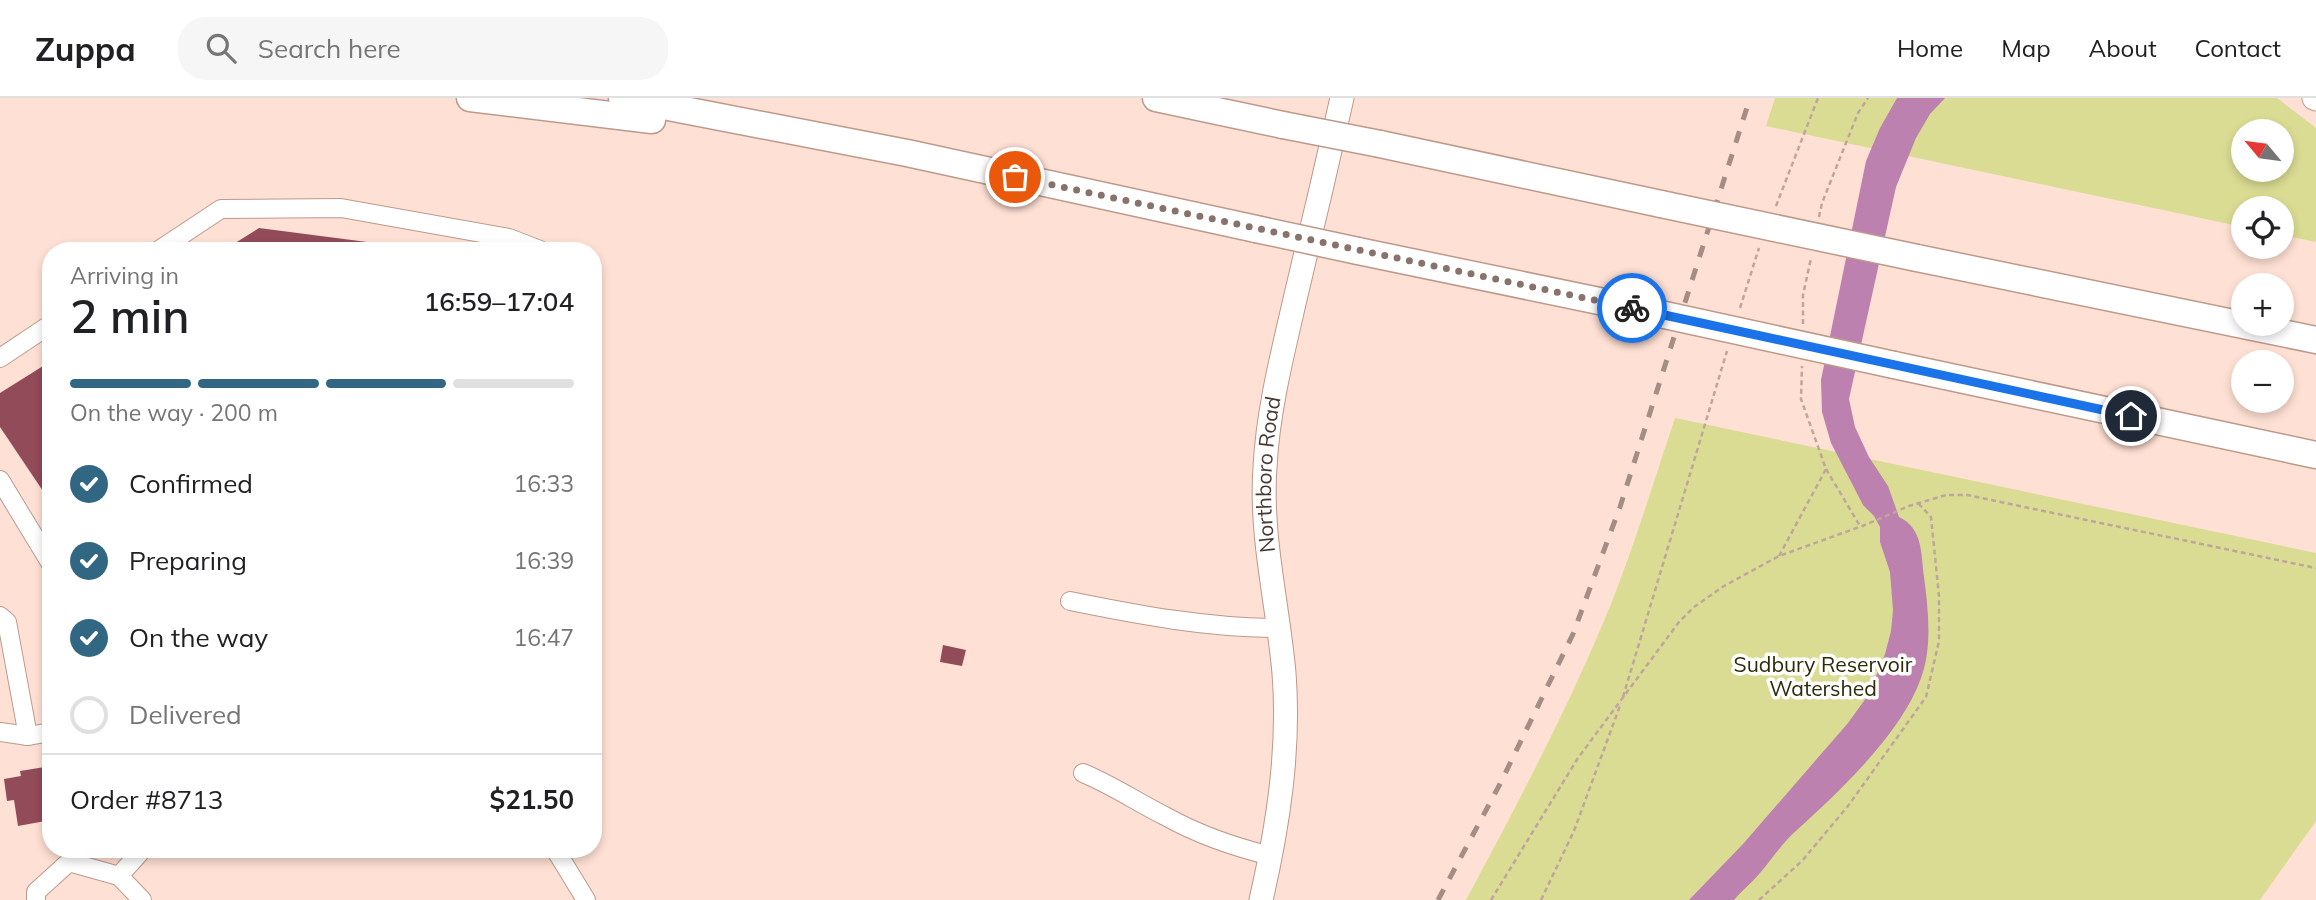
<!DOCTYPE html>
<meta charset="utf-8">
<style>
:root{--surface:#fff;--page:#f6f6f6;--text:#202124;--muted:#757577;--line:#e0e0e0;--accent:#326783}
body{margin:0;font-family:Mulish,sans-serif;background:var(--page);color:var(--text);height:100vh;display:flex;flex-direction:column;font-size:26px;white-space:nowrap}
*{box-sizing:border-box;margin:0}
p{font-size:23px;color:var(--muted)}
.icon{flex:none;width:38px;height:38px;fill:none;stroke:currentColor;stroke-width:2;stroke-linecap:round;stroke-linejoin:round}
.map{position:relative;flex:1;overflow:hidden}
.sheet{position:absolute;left:42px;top:144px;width:560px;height:616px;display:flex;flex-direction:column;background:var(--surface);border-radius:28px;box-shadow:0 4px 10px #0003}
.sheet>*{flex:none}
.needle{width:46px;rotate:299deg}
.fabs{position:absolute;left:2231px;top:21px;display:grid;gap:14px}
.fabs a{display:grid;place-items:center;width:63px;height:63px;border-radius:50%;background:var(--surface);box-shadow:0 4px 10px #0003;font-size:35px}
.pin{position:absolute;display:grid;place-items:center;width:60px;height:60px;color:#fff;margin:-30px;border:4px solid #fff;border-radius:50%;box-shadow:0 2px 7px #0007}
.courier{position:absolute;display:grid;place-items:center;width:70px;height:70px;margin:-35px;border:5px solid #1a73e8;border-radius:50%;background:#fff;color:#222;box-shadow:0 2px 9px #0007}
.headline em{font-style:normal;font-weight:600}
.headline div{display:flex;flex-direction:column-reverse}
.headline{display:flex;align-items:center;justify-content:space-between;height:119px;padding:0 28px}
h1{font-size:46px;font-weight:600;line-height:52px}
.bar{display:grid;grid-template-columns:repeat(4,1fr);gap:10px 7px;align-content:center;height:84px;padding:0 28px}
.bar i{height:9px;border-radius:5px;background:var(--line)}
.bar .on{background:var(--accent)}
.bar p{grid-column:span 4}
.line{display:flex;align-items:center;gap:18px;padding:0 28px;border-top:2px solid var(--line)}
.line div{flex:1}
ol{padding:0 28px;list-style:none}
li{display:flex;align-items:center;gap:21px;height:77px}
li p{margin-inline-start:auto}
li .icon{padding:7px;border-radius:50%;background:var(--accent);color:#fff;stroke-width:4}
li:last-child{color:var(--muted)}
li i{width:38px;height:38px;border:4px solid var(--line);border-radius:50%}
header{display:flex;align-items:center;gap:42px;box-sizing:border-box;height:98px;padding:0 35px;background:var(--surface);border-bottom:2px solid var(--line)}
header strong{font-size:33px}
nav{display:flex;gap:38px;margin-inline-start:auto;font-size:24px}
.search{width:490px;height:63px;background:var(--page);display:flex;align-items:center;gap:18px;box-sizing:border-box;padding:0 24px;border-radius:28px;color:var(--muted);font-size:26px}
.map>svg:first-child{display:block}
.green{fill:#dadc93;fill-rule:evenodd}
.water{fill:#bd81af}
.building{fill:#924b59}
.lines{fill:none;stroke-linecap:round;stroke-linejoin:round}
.minor-casing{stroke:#bd998b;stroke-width:20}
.major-casing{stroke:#bd998b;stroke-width:25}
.highway-casing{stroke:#bd998b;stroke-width:29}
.path{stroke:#bfa69c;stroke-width:2.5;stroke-dasharray:5 3.5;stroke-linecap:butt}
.minor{stroke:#fff;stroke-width:18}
.major{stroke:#fff;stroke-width:23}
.highway{stroke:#fff;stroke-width:26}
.rail{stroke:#a48d84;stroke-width:5;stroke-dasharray:12 12;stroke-linecap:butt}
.highway-bridge-casing{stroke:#bd998b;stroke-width:29;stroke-linecap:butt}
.highway-bridge{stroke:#fff;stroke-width:26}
.done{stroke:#87736b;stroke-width:7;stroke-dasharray:0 12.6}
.route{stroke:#1a73e8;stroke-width:9}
.labels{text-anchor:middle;stroke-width:7;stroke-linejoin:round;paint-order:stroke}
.street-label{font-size:21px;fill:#473832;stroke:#fff}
.park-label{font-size:21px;fill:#2c2c0b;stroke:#fff}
</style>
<header>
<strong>Zuppa</strong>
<div class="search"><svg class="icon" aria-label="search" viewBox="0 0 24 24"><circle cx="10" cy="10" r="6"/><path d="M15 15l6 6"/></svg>Search here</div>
<nav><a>Home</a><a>Map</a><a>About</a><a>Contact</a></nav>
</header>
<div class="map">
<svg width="2316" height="802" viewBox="0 0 2316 802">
<rect width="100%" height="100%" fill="#ffe0d4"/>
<g class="green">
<path d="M1775,0h502l39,30v114l-34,-7v-27h-38l-1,19 -477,-101zM2244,33h38v39h-38z"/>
<path d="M1675,320l641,135v268l-56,79h-794c53,-99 105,-197 147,-301 23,-59 42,-121 62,-181z"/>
</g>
<path class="water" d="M1897,0h48l-15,16 -14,24 -20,49 -47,212 6,28 14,30 19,29 11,31c24,11 22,37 25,60 4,31 8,65 -1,95 -17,57 -82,118 -125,157 -15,13 -26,30 -38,44 -8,10 -18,17 -26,27h-45l54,-56 105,-121 21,-29 16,-40 6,-23 2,-21 -3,-38 -10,-30v-15l-6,-11 -11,-11 -32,-62 -9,-31 -1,-32 45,-219 14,-33z"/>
<g class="building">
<path d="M259,130l108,14v8h-143z"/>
<path d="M51,263v142l-51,-76v-34z"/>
<path d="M943,547l23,5 -4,16 -22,-4z"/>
<path d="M51,668v54l-33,6 -4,-26 -7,1 -3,-22 17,-3 -1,-5z"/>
</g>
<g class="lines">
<defs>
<g id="minor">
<path d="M159,152l62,-41 120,-1 168,30 31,12"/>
<path d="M0,260l51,-34"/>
<path d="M0,382l51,84"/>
<path d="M1070,503c69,14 138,27 208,27"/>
<path d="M0,518l7,6 21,114 23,-4"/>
<path d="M0,634l28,4"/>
<path d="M1083,675c29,12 54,29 82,43 34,19 69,31 106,40"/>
<path d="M555,751l31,51"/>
<path d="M119,778l24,-27"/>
<path d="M36,802v-8l33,-30 50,14 23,24"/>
</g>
<g id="major">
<path d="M2314,0l2,1"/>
<path id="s1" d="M1261,802c17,-74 29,-151 23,-227 -6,-68 -24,-137 -19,-206 3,-58 18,-115 31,-172 16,-66 31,-131 46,-197"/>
</g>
<g id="highway">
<path d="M470,0l182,22"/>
<path d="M622,0l285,55 349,76"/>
<path d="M1156,0l127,27"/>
<path d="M1380,46l281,60"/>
<path d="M1358,153l270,56"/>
<path d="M1917,160l399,82"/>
<path d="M1894,267l422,90"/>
</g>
</defs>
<use href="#minor" class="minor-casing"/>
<use href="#major" class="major-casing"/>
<use href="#highway" class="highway-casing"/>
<g class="path">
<path d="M1776,108l42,-108"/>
<path d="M1819,119l3,-14 36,-90 10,-15"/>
<path d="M1740,210l19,-60"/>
<path d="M1803,226v-29l8,-37"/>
<path d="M1826,371l34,57"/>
<path d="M1779,458l47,-87 -25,-70 1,-33"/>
<path d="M1623,599l104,-346"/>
<path d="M1491,802l87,-142 101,-136 15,-15 30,-21 55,-30 86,-31 44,-19 37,-11h21l349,73"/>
<path d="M1541,802l33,-69 47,-128"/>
<path d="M1759,802l43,-39 46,-55 78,-109 13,-56v-45l-8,-79 -13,-14"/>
</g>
<use href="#minor" class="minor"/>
<use href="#major" class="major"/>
<use href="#highway" class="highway"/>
<path class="rail" d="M1438,802l62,-116 73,-150 47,-127 130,-409"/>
<defs>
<g id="highway-bridge">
<path d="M1283,27l97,19"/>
<path d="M1661,106l256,54"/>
<path d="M1256,131l102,22"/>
<path d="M1628,209l266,58"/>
</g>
</defs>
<use href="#highway-bridge" class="highway-bridge-casing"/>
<use href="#highway-bridge" class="highway-bridge"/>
</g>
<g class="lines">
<path class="done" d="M1015,79l617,131"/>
<path class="route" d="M1632,210l499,108"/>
</g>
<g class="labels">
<g class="street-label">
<text dy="7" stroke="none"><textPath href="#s1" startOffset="429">Northboro Road</textPath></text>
</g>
<g class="park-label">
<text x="1823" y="574">Sudbury Reservoir<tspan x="1823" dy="24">Watershed</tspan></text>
</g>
</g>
</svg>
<div class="fabs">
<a><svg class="needle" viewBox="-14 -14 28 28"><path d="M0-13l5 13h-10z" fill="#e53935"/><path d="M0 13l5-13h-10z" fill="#757577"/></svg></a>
<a><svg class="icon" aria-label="locate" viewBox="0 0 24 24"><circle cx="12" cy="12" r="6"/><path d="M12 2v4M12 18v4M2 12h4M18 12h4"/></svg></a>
<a>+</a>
<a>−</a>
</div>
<div class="pin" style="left:1015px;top:79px;background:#ea580c"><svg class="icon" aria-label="bag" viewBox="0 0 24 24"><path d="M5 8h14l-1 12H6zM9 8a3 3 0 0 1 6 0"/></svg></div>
<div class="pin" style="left:2131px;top:318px;background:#1f2937"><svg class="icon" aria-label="home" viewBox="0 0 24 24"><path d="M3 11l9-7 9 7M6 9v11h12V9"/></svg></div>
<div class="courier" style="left:1632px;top:210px"><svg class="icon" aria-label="bike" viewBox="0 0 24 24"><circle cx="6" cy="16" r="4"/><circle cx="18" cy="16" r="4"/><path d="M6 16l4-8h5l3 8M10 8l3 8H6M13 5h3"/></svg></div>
<section class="sheet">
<div class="headline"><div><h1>2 min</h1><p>Arriving in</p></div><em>16:59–17:04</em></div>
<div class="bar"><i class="on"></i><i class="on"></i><i class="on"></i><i></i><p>On the way · 200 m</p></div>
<ol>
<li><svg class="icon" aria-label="check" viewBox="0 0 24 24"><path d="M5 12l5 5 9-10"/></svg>Confirmed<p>16:33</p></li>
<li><svg class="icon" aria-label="check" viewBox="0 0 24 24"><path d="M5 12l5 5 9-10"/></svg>Preparing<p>16:39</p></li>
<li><svg class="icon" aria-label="check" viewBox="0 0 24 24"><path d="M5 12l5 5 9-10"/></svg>On the way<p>16:47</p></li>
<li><i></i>Delivered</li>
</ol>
<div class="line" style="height:91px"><div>Order #8713</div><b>$21.50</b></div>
</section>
</div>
